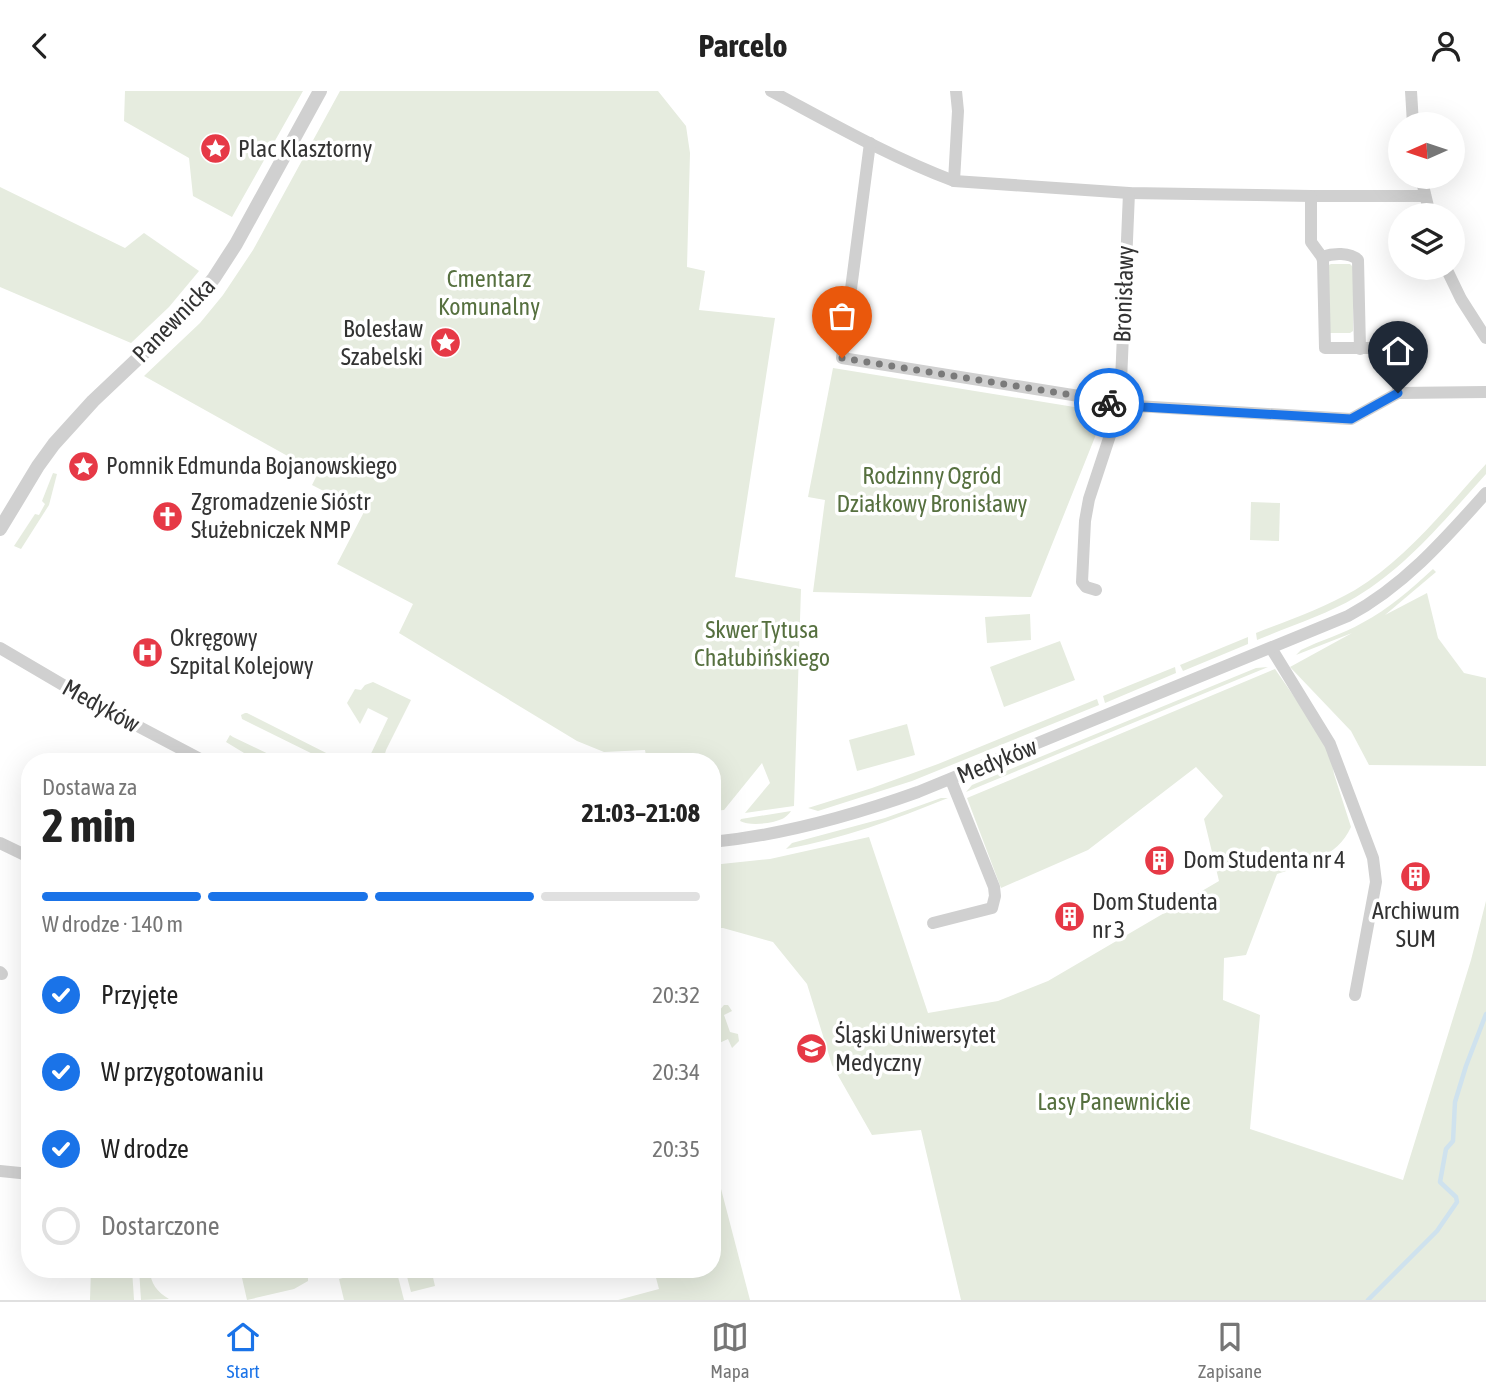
<!DOCTYPE html>
<html lang="pl">
<meta charset="utf-8">
<style>
:root{--surface:#fff;--page:#f2f2f2;--text:#222;--muted:#767676;--line:#e0e0e0;--accent:#1a73e8}
body{margin:0;font-family:"Asap Condensed",sans-serif;background:var(--page);color:var(--text);height:100vh;display:flex;flex-direction:column;font-size:26px;white-space:nowrap}
*{box-sizing:border-box;margin:0}
p{font-size:23px;color:var(--muted)}
.icon{flex:none;width:38px;height:38px;fill:none;stroke:currentColor;stroke-width:2;stroke-linecap:round;stroke-linejoin:round}
.map{position:relative;flex:1;overflow:hidden}
.drawer{position:absolute;left:21px;top:662px;width:700px;height:525px;display:flex;flex-direction:column;background:var(--surface);border-radius:28px;box-shadow:0 7px 28px #0002}
.drawer>*{flex:none}
.needle{width:46px;rotate:267deg}
.tools{position:absolute;left:1388px;top:21px;display:grid;gap:14px}
.tools a{display:grid;place-items:center;width:77px;height:77px;border-radius:50%;background:var(--surface);box-shadow:0 7px 28px #0002;font-size:35px}
.pin{position:absolute;display:grid;place-items:center;width:60px;height:60px;color:#fff;margin:-72px -30px;border-radius:50% 50% 50% 0;rotate:-45deg;box-shadow:0 0 7px #0007}
.pin .icon{rotate:45deg}
.courier{position:absolute;display:grid;place-items:center;width:70px;height:70px;margin:-35px;border:5px solid #1a73e8;border-radius:50%;background:#fff;color:#222;box-shadow:0 2px 9px #0007}
.head em{font-style:normal;font-weight:700}
.head div{display:flex;flex-direction:column-reverse}
.head{display:flex;align-items:center;justify-content:space-between;height:119px;padding:0 21px}
h1{font-size:46px;font-weight:700;line-height:52px}
.bar{display:grid;grid-template-columns:repeat(4,1fr);gap:10px 7px;align-content:center;height:84px;padding:0 21px}
.bar i{height:9px;border-radius:5px;background:var(--line)}
.bar .active{background:var(--accent)}
.bar p{grid-column:span 4}
ol{padding:0 21px;list-style:none}
li{display:flex;align-items:center;gap:21px;height:77px}
li p{margin-inline-start:auto}
li .icon{padding:7px;border-radius:50%;background:var(--accent);color:#fff;stroke-width:4}
li:last-child{color:var(--muted)}
li i{width:38px;height:38px;border:4px solid var(--line);border-radius:50%}
header{display:flex;justify-content:space-between;align-items:center;height:91px;padding:0 21px;background:var(--surface);font-size:32px;font-weight:700}
.tabs{display:flex;justify-content:space-around;align-items:center;height:98px;border-top:2px solid var(--line);background:var(--surface);font-size:19px;color:var(--muted)}
.tabs a{display:grid;justify-items:center;gap:4px}
.tabs .active{color:var(--accent)}
.map>svg:first-child{display:block}
.green{fill:#e6ecdf}
.lines{fill:none;stroke-linecap:round;stroke-linejoin:round}
.stream{stroke:#cfe2ee;stroke-width:4.5}
.minor{stroke:#d0d0d0;stroke-width:12}
.tertiary{stroke:#d0d0d0;stroke-width:14}
.done{stroke:#7a7a7a;stroke-width:7;stroke-dasharray:0 12.6}
.route{stroke:#1a73e8;stroke-width:9}
.labels{text-anchor:middle;stroke-width:7;stroke-linejoin:round;paint-order:stroke}
.poi-label{font-size:24px;fill:#333;stroke:#fff;text-anchor:start}
.park-label{font-size:24px;fill:#56703f;stroke:#fff}
.street-label{font-size:24px;fill:#333;stroke:#fff}
</style>
<header><svg class="icon" aria-label="back" viewBox="0 0 24 24"><path d="M15 5l-7 7 7 7"/></svg>Parcelo<svg class="icon" aria-label="person" viewBox="0 0 24 24"><circle cx="12" cy="8" r="4"/><path d="M4 21q1-7 8-7t8 7"/></svg></header>
<div class="map">
<svg width="1486" height="1209" viewBox="0 0 1486 1209">
<rect width="100%" height="100%" fill="#fff"/>
<g class="green">
<path d="M125,0h178l-71,126 -39,-21 -4,-38 -65,-37z"/>
<path d="M340,0h318l28,35 4,27 -3,114 18,4 -6,39 76,8 -40,259 66,12 -7,217 -49,7 25,-30 -8,-20 -38,47 -12,1v-50h-65l-2,-11 -41,2 -27,-11 -178,-108 14,-29 -76,-40 27,-52 -52,-27 6,-12 -174,-97 56,-53 23,-28 30,-45z"/>
<path d="M0,96l125,61 19,-15 55,38 -30,36 -38,36 -131,-56z"/>
<path d="M1331,173h19l3,3v64l-3,2h-21v-68z"/>
<path d="M833,277l272,44 -74,185 -218,-5 12,-92 -17,-3z"/>
<path d="M1486,373v10c-40,44 -78,92 -130,123 -30,18 -66,29 -99,43l-1,-7c33,-13 68,-25 99,-43 51,-31 91,-82 131,-126z"/>
<path d="M53,382l4,1 -8,31 -28,44 -7,-3 21,-32 4,1 6,-11 -3,-3z"/>
<path d="M1251,411l29,1 -1,38 -29,-1z"/>
<path d="M1433,478l3,3 -51,43 42,-22 11,45 26,35 22,5v88l-117,-1 -18,-34 -61,-64 62,-34 -56,22 5,-5c20,-10 42,-16 61,-27 27,-14 49,-34 71,-54z"/>
<path d="M1030,523l1,26 -44,3 -2,-26z"/>
<path d="M1248,546v7l-65,27 -3,-6z"/>
<path d="M1060,550l15,39 -71,27 -14,-40z"/>
<path d="M1175,576l1,6 -71,30 -2,-7z"/>
<path d="M1268,576l-302,125 6,-7 284,-117z"/>
<path d="M1275,578l54,78 5,27 17,53c-14,31 -45,37 -74,47l-31,81 -22,3 -1,42 37,15 -10,114 153,51 68,-220 15,-59v399h-525l-40,-170 -49,5 -40,-70 -25,-81 -34,-42 -50,-14h-11v-63l58,-6 99,-22 59,176 70,-12 50,-20 171,-100 -15,-62 19,-23 -27,-29 -108,83 -87,38 -34,-90z"/>
<path d="M373,591l38,18 -25,50 -3,11h-11l-4,-1 20,-42 -20,-10 -8,16 -13,-21 8,-14 6,1 4,-5z"/>
<path d="M1097,608l2,6 -187,76 -94,30 -10,-3 64,-20 66,-24z"/>
<path d="M245,622h2l95,48h-15l-85,-42 -1,-4z"/>
<path d="M907,633l8,31 -58,16 -8,-31z"/>
<path d="M230,644l3,2 50,24h-19l-15,-5 -23,-14z"/>
<path d="M941,707h7c-52,21 -106,41 -162,51l6,-6 93,-25z"/>
<path d="M791,720c-2,3 -6,7 -9,8 -11,5 -33,7 -42,2l1,-2z"/>
<path d="M724,914h4l4,6 -8,4 6,17 8,2 1,7 -7,7 -4,-9 -13,6 -3,7v-44l7,3z"/>
<path d="M712,1085l8,9 30,115h-132l41,-11 -4,-15v-5h57z"/>
<path d="M91,1178h41l2,31h-44z"/>
<path d="M139,1178h11c0,14 7,23 19,30l-28,1z"/>
<path d="M240,1178h68v12l-14,8 -47,11z"/>
<path d="M377,1178h19l8,31h-60l-5,-21z"/>
<path d="M405,1178h26l4,17 -24,6z"/>
</g>
<g class="lines">
<path class="stream" d="M1368,1209l69,-69 20,-29 -1,-5 -16,-15 6,-33 7,-8 2,-39 11,-36 20,-52"/>
<g class="minor">
<path d="M771,0c60,32 119,66 183,90l175,12 182,3h113"/>
<path d="M1411,0l2,33"/>
<path d="M870,52l-28,215 243,39 35,8 231,14 47,-26 88,-1"/>
<path d="M1421,86l9,38"/>
<path d="M954,90l4,-70 -2,-20"/>
<path d="M1311,105v46l11,15 1,4 2,87h72l1,45"/>
<path d="M1322,166c11,-4 28,-5 36,3l2,89"/>
<path d="M1446,177l15,31 25,39"/>
<path d="M1096,499l-10,-3 -4,-5 3,-61 4,-22 31,-94 9,-212"/>
<path d="M0,557l92,54 112,59"/>
<path d="M1271,557l59,96 43,114 3,24 -21,113"/>
<path d="M712,751c72,-7 139,-26 206,-50l430,-176c56,-30 97,-77 138,-123"/>
<path d="M0,752l29,14"/>
<path d="M933,832l59,-15 3,-12 -1,-9 -43,-107"/>
<path d="M0,881l2,2"/>
<path d="M0,1080l30,3"/>
</g>
<path class="tertiary" d="M0,438l38,-63 16,-22 39,-43 93,-88 28,-35 22,-34 84,-153"/>
</g>
<g class="lines">
<path class="done" d="M842,267l243,39 24,6"/>
<path class="route" d="M1109,312l34,4 208,12 47,-26"/>
</g>
<defs>
<symbol id="sight-disc" viewBox="-11 -11 22 22"><circle r="9.5" fill="#e63946" stroke="#fff"/><path d="M0-6L1.8-2.2L6-1.7L2.9 1.2L3.7 5.4L0 3.3L-3.7 5.4L-2.9 1.2L-6-1.7L-1.8-2.2Z" fill="#fff"/></symbol>
<symbol id="church-disc" viewBox="-11 -11 22 22"><circle r="9.5" fill="#e63946" stroke="#fff"/><path d="M-1.2-6h2.4v3.5h3.3v2.4h-3.3V6h-2.4V-.1h-3.3v-2.4h3.3Z" fill="#fff"/></symbol>
<symbol id="hospital-disc" viewBox="-11 -11 22 22"><circle r="9.5" fill="#e63946" stroke="#fff"/><path d="M-5-5h3v3.5h4V-5h3V5h-3V1.5h-4V5h-3Z" fill="#fff"/></symbol>
<symbol id="building-disc" viewBox="-11 -11 22 22"><circle r="9.5" fill="#e63946" stroke="#fff"/><path d="M-4-6H4V6H1V3H-1V6H-4ZM-2.5-4.3h1.7v1.8h-1.7ZM.8-4.3h1.7v1.8H.8ZM-2.5-1h1.7V.8h-1.7ZM.8-1h1.7V.8H.8Z" fill="#fff"/></symbol>
<symbol id="university-disc" viewBox="-11 -11 22 22"><circle r="9.5" fill="#e63946" stroke="#fff"/><path d="M0-5L7-2L0 1L-7-2ZM-4 1L0 2.5L4 1V4Q0 6-4 4Z" fill="#fff"/></symbol>
</defs>
<g fill-rule="evenodd">
<use href="#sight-disc" x="198" y="40" width="35" height="35"/>
<use href="#sight-disc" x="428" y="234" width="35" height="35"/>
<use href="#sight-disc" x="66" y="358" width="35" height="35"/>
<use href="#church-disc" x="150" y="408" width="35" height="35"/>
<use href="#hospital-disc" x="130" y="544" width="35" height="35"/>
<use href="#building-disc" x="1142" y="752" width="35" height="35"/>
<use href="#building-disc" x="1398" y="768" width="35" height="35"/>
<use href="#building-disc" x="1052" y="808" width="35" height="35"/>
<use href="#university-disc" x="794" y="940" width="35" height="35"/>
</g>
<g class="labels">
<g class="poi-label">
<text x="238" y="66">Plac Klasztorny</text>
<text x="423" y="246" text-anchor="end">Bolesław<tspan x="423" dy="28">Szabelski</tspan></text>
<text x="106" y="383">Pomnik Edmunda Bojanowskiego</text>
<text x="191" y="419">Zgromadzenie Sióstr<tspan x="191" dy="28">Służebniczek NMP</tspan></text>
<text x="170" y="555">Okręgowy<tspan x="170" dy="28">Szpital Kolejowy</tspan></text>
<text x="1183" y="777">Dom Studenta nr 4</text>
<text x="1092" y="819">Dom Studenta<tspan x="1092" dy="28">nr 3</tspan></text>
<text x="1416" y="828" text-anchor="middle">Archiwum<tspan x="1416" dy="28">SUM</tspan></text>
<text x="835" y="952">Śląski Uniwersytet<tspan x="835" dy="28">Medyczny</tspan></text>
</g>
<g class="park-label">
<text x="489" y="196">Cmentarz<tspan x="489" dy="28">Komunalny</tspan></text>
<text x="932" y="393">Rodzinny Ogród<tspan x="932" dy="28">Działkowy Bronisławy</tspan></text>
<text x="762" y="547">Skwer Tytusa<tspan x="762" dy="28">Chałubińskiego</tspan></text>
<text x="1114" y="1019">Lasy Panewnickie</text>
</g>
<g class="street-label">
<text transform="translate(1124 203) rotate(-88)" y="8">Bronisławy</text>
<text transform="translate(174 229) rotate(-46)" y="8">Panewnicka</text>
<text transform="translate(101 615) rotate(29)" y="8">Medyków</text>
<text transform="translate(997 670) rotate(-22)" y="8">Medyków</text>
</g>
</g>
</svg>
<div class="tools">
<a><svg class="needle" viewBox="-14 -14 28 28"><path d="M0-13l5 13h-10z" fill="#e53935"/><path d="M0 13l5-13h-10z" fill="#767676"/></svg></a>
<a><svg class="icon" aria-label="layers" viewBox="0 0 24 24"><path d="M12 4l9 5-9 5-9-5zM3 14l9 5 9-5"/></svg></a>
</div>
<div class="pin" style="left:842px;top:267px;background:#ea580c"><svg class="icon" aria-label="bag" viewBox="0 0 24 24"><path d="M5 8h14l-1 12H6zM9 8a3 3 0 0 1 6 0"/></svg></div>
<div class="pin" style="left:1398px;top:302px;background:#1f2937"><svg class="icon" aria-label="home" viewBox="0 0 24 24"><path d="M3 11l9-7 9 7M6 9v11h12V9"/></svg></div>
<div class="courier" style="left:1109px;top:312px"><svg class="icon" aria-label="bike" viewBox="0 0 24 24"><circle cx="6" cy="16" r="4"/><circle cx="18" cy="16" r="4"/><path d="M6 16l4-8h5l3 8M10 8l3 8H6M13 5h3"/></svg></div>
<section class="drawer">
<div class="head"><div><h1>2 min</h1><p>Dostawa za</p></div><em>21:03–21:08</em></div>
<div class="bar"><i class="active"></i><i class="active"></i><i class="active"></i><i></i><p>W drodze · 140 m</p></div>
<ol>
<li><svg class="icon" aria-label="check" viewBox="0 0 24 24"><path d="M5 12l5 5 9-10"/></svg>Przyjęte<p>20:32</p></li>
<li><svg class="icon" aria-label="check" viewBox="0 0 24 24"><path d="M5 12l5 5 9-10"/></svg>W przygotowaniu<p>20:34</p></li>
<li><svg class="icon" aria-label="check" viewBox="0 0 24 24"><path d="M5 12l5 5 9-10"/></svg>W drodze<p>20:35</p></li>
<li><i></i>Dostarczone</li>
</ol>
</section>
</div>
<nav class="tabs">
<a class="active"><svg class="icon" aria-label="home" viewBox="0 0 24 24"><path d="M3 11l9-7 9 7M6 9v11h12V9"/></svg>Start</a>
<a><svg class="icon" aria-label="map" viewBox="0 0 24 24"><path d="M3 6l6-2 6 2 6-2v14l-6 2-6-2-6 2zM9 4v14M15 6v14"/></svg>Mapa</a>
<a><svg class="icon" aria-label="saved" viewBox="0 0 24 24"><path d="M7 4h10v16l-5-4-5 4z"/></svg>Zapisane</a>
</nav>
